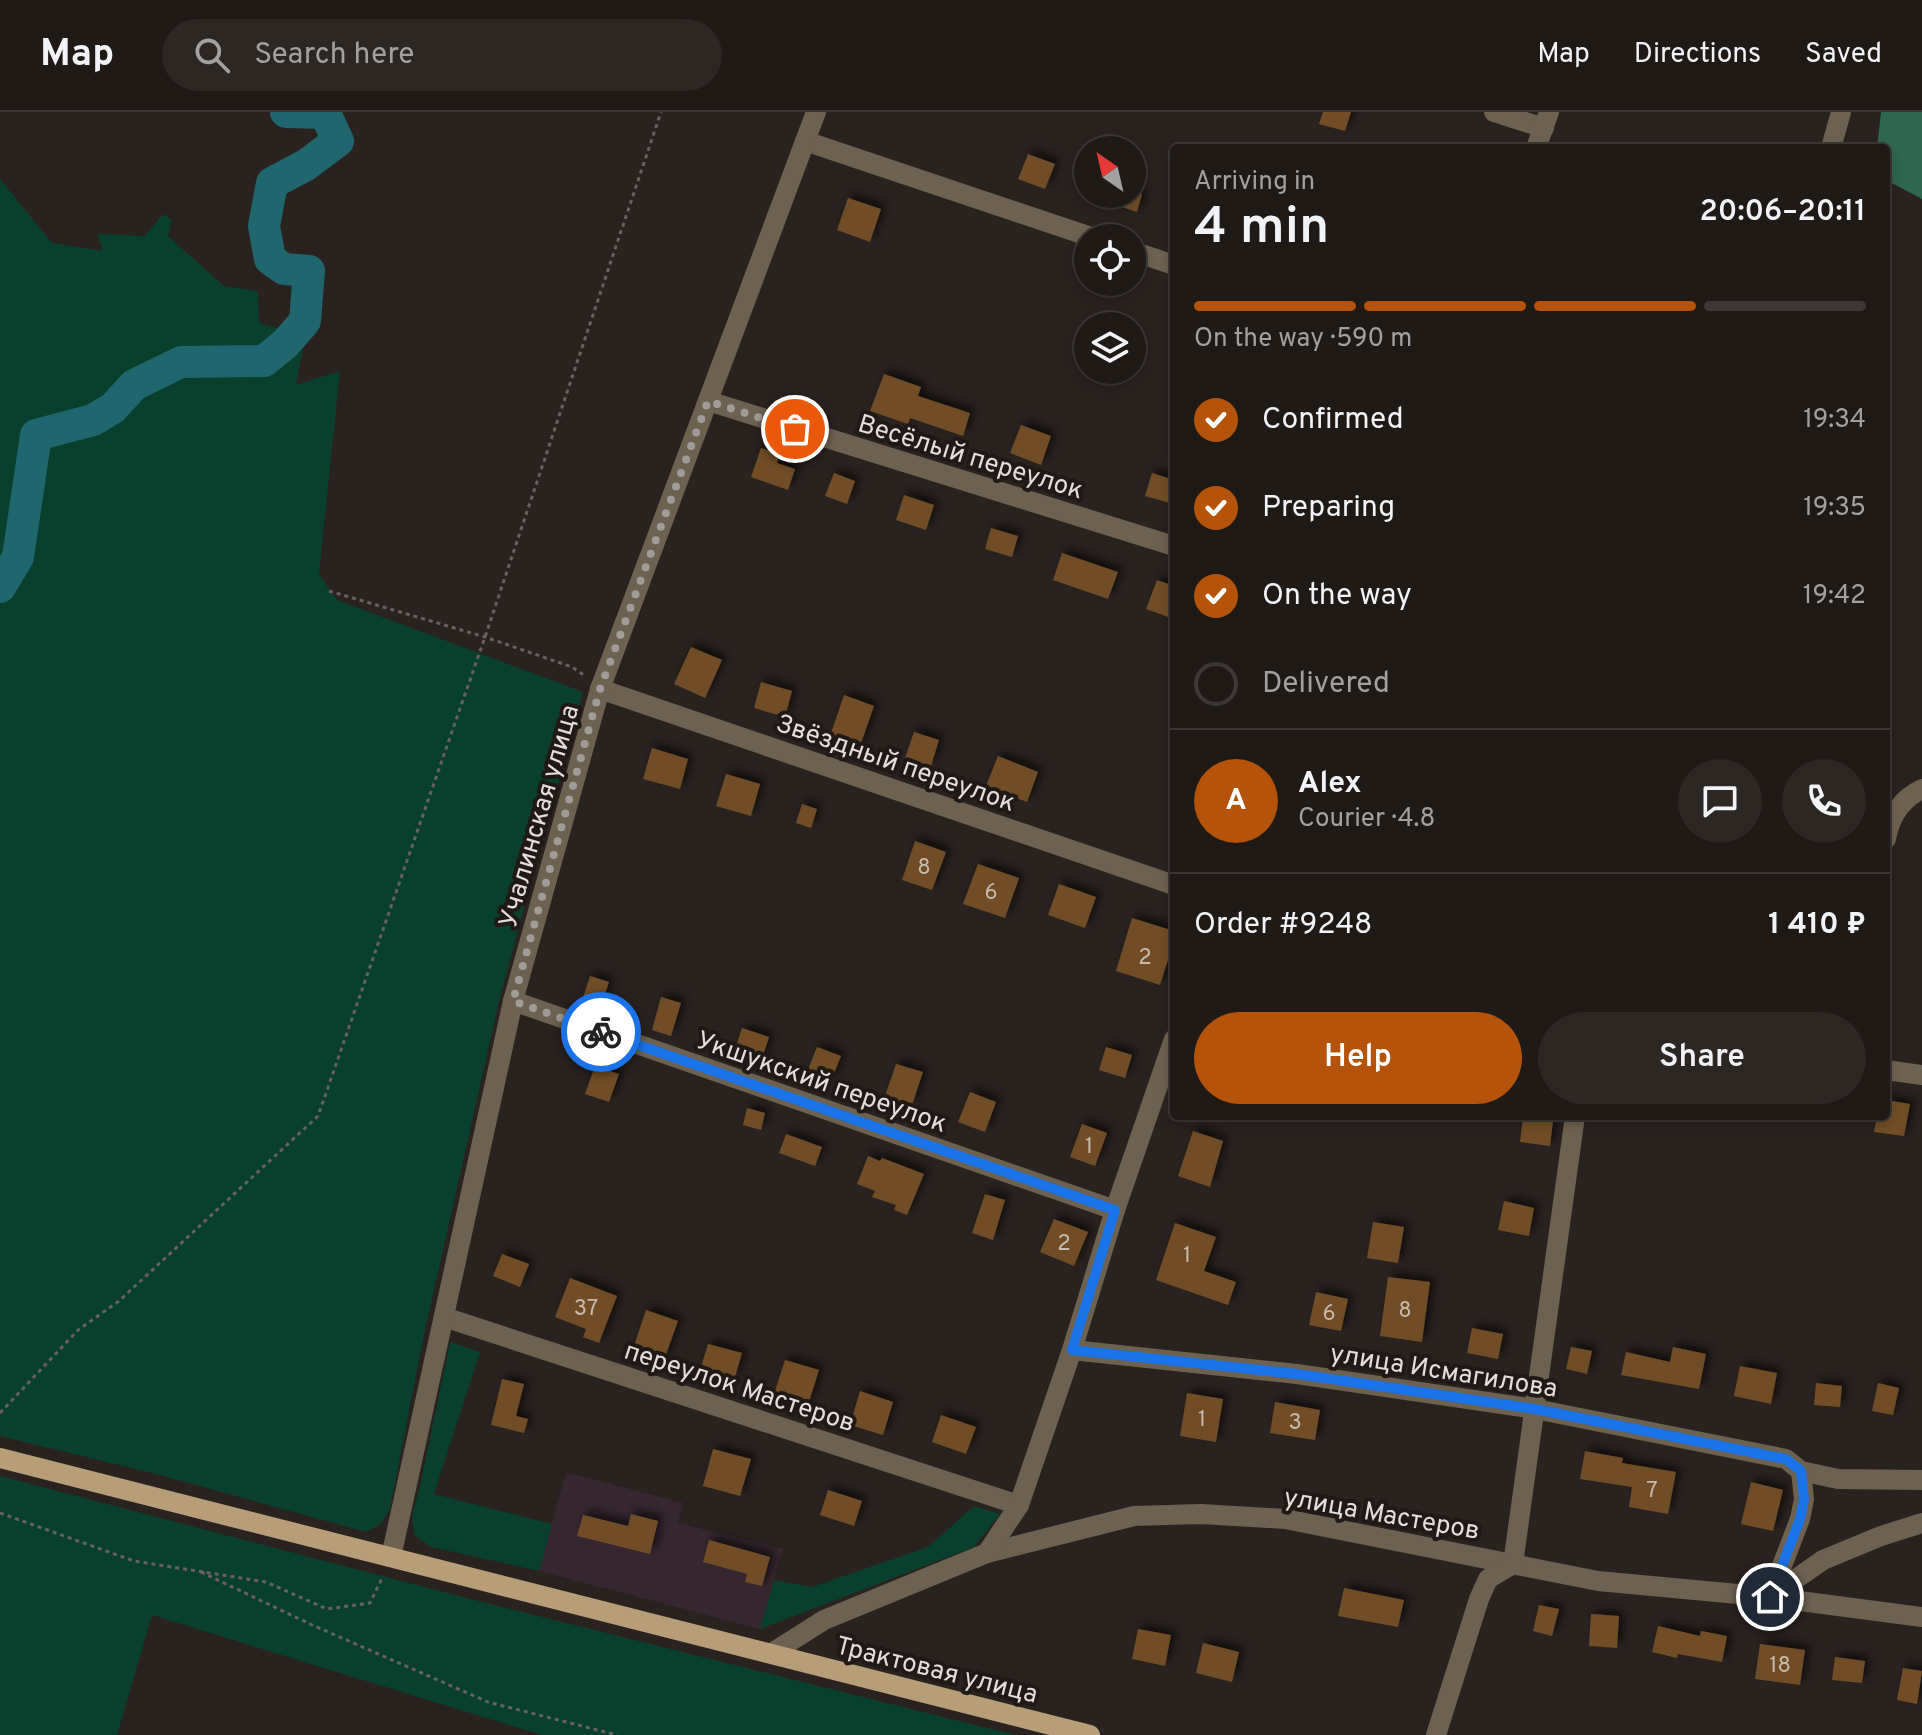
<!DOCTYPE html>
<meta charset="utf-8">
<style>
:root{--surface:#201a17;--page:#2d2724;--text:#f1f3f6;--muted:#a2a1a1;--line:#3d3836;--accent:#b45309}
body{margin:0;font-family:Overpass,sans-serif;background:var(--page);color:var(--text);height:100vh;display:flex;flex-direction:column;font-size:30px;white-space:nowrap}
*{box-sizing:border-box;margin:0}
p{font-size:26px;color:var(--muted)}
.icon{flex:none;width:44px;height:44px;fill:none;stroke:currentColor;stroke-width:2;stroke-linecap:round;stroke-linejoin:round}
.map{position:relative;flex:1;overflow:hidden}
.details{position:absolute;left:1170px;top:32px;width:720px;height:976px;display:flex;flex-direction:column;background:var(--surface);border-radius:8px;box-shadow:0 4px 12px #0003,0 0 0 2px var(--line)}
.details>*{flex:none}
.needle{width:52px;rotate:326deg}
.fabs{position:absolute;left:1074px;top:24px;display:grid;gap:16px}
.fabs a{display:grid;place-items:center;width:72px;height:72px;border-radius:50%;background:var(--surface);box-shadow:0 4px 12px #0003,0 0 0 2px var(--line);font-size:40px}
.pin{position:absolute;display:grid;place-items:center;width:68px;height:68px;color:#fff;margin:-34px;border:4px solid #fff;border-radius:50%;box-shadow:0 2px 8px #0007}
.courier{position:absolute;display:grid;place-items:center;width:80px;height:80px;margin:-40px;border:6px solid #1a73e8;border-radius:50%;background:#fff;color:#222;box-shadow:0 2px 10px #0007}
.head em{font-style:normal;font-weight:600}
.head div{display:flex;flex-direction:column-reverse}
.head{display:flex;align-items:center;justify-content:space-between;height:136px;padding:0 24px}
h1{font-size:52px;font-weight:600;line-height:60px}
.bar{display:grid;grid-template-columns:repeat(4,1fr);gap:12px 8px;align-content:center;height:96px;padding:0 24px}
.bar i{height:10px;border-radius:6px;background:var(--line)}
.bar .current{background:var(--accent)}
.bar p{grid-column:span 4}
.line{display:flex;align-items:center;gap:20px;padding:0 24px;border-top:2px solid var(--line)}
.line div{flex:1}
.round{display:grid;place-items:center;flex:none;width:84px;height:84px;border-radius:42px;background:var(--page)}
ol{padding:0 24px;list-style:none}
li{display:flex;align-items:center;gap:24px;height:88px}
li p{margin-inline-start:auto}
li .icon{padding:8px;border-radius:50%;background:var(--accent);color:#fff;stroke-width:4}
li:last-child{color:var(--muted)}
li i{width:44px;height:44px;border:4px solid var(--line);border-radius:50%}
.button{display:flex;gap:16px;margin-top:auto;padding:16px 24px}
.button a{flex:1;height:92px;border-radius:48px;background:var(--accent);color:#fff;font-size:32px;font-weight:600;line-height:92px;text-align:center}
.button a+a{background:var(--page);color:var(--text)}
header{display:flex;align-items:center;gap:48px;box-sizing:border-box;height:112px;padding:0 40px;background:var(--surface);border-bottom:2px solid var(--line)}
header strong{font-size:38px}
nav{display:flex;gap:44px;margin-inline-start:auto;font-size:28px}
.search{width:560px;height:72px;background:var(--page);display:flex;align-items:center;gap:20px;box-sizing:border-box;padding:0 28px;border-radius:44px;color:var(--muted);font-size:30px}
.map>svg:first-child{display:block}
.commercial{fill:#36262f}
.green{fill:#09402d}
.forest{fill:#2f6650}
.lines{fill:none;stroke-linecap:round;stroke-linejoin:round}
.river{stroke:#1f666f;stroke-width:32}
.building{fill:#6f4e28;filter:url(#shadow)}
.path{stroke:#68615e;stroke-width:3;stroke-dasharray:4 4;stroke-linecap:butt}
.minor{stroke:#6d614f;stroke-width:20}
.major{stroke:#b79d78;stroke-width:20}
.done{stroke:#a29c99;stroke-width:8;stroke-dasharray:0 14.4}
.route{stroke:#1a73e8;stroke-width:10}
.labels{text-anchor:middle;stroke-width:8;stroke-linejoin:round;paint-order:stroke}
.number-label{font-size:22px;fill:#c6baae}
.street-label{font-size:26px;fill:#e3dedb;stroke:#201916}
</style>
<header>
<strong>Map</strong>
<div class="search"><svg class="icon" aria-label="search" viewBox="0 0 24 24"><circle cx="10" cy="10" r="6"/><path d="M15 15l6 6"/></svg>Search here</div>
<nav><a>Map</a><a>Directions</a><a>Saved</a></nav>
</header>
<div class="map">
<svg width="1922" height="1623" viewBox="0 0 1922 1623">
<defs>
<filter id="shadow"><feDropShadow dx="5" dy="-5" stdDeviation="4" flood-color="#0009"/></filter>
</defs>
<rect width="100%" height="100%" fill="#2a221f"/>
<path class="commercial" d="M566,1360l117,31 -5,20 105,26 -23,80 -221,-58z"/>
<g class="green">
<path d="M0,67l52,64 51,8 -6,-17 48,2 18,-22 9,6 -4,16 56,50 34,5 1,32 46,13 -9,49 44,-14 -21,203 18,26 246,92 -83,305 -77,342 -33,170 -9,15 -15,8 -210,-58 -156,-38z"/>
<path d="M450,1230l30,10 -46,142 118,30 -13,47 -108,-24 -17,-12 -2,-20 7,-24z"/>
<path d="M0,1364l482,126 533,133h-473l-390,-120 -35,120h-117z"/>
<path d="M974,1394l26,8 -26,33 -214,82 14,-49 38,7 116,-40z"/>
</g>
<path class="forest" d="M1881,0h41v87l-36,-19v-32h-9z"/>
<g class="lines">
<path class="river" d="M0,475l18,-30 18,-122 57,-15 20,-12 21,-23 47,-23 83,-1 21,-17 20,-23 4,-50 -25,-2 -14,-10 -6,-33 8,-43 34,-18 32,-24 -13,-28 -39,-1"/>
</g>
<g class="building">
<path d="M1323,0h28l-6,19 -26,-7z"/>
<path d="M1028,42l27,10 -10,25 -27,-10z"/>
<path d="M1092,82h50l-5,18 -46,-15z"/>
<path d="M848,86l33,11 -11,33 -33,-12z"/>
<path d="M884,262l37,13 -3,9 52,17 -7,23 -53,-18 -2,6 -38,-13z"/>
<path d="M1021,313l30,11 -10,29 -31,-12z"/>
<path d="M761,336l19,6 -3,9 18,6 -7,21 -37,-13z"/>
<path d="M834,361l21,8 -8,23 -22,-8z"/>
<path d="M1152,361l22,7 -4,23 -25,-7z"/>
<path d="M904,383l30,10 -8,25 -30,-10z"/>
<path d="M991,416l27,8 -6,21 -27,-8z"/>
<path d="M1062,441l56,19 -10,27 -55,-19z"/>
<path d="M1157,468l17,6v33l-28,-10z"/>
<path d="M691,535l31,13 -17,38 -31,-14z"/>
<path d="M761,570l31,9 -7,26 -31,-9z"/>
<path d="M844,583l30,11 -14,40 -30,-10z"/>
<path d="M914,620l25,8 -8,26 -26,-8z"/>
<path d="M652,636l36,11 -8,30 -37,-10z"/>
<path d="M998,644l40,16 -11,30 -41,-16z"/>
<path d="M726,662l34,10 -9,32 -35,-10z"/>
<path d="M802,692l15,5 -6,19 -15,-5z"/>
<path d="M915,729l31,11 -14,38 -30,-10z"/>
<path d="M978,752l41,14 -14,40 -42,-14z"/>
<path d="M1059,772l37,13 -11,31 -37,-13z"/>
<path d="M1132,806l42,13v10l-14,44 -44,-14z"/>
<path d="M590,864l19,6 -9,28 -19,-6z"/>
<path d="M661,885l20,6 -10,33 -19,-6z"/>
<path d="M742,916l27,9 -10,31 -27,-9z"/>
<path d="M817,935l24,9 -10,25 -24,-9z"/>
<path d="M1106,935l26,8 -7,23 -26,-8z"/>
<path d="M896,952l27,8 -11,33 -27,-9z"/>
<path d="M595,954l24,8 -10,28 -24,-8z"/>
<path d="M970,980l26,10 -11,30 -27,-10z"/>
<path d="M1886,988l24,4 -6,32 -30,-4 3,-16h9z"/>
<path d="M747,996l18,5 -4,17 -18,-5z"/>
<path d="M1523,1005l30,4 -3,25 -30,-4z"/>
<path d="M1082,1012l25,9 -12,33 -25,-9z"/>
<path d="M1193,1019l30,10 -13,46 -32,-11z"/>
<path d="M786,1022l36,13 -7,19 -36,-13z"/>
<path d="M868,1044l12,5 2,-3 42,16 -17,41 -13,-5 2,-5 -24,-8 3,-6 -18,-7z"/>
<path d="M985,1082l20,6 -12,40 -21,-7z"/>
<path d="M1504,1089l30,7 -5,28 -31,-6z"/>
<path d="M1054,1107l34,13 -14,34 -34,-14z"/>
<path d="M1373,1110l31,5 -6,36 -31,-5z"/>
<path d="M1175,1111l41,14 -12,34 32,11 -8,23 -72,-25z"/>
<path d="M502,1142l27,10 -9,23 -27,-11z"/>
<path d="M1388,1165l42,5 -8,60 -42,-6z"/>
<path d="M570,1166l47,18 -18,47 -16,-6 3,-8 -31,-12z"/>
<path d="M1316,1180l32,7 -7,32 -32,-6z"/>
<path d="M646,1198l32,11 -14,39 -31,-11z"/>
<path d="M1472,1216l31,6 -5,25 -31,-6z"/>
<path d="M708,1232l34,9 -7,24 -34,-10z"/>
<path d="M1571,1235l21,4 -5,23 -21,-5z"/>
<path d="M1673,1235l33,7 -7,35 -78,-14 5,-23 44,10z"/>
<path d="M785,1248l34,10 -11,35 -34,-11z"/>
<path d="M1740,1254l37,7 -6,31 -37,-8z"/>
<path d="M502,1267l22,5 -8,32 12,3 -4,14 -33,-8z"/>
<path d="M1816,1271l26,3 -2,21 -26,-2z"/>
<path d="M1878,1271l21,5 -6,27 -21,-4z"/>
<path d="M860,1279l33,11 -10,33 -33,-10z"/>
<path d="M1187,1281l36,6 -7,43 -36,-6z"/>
<path d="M1275,1290l45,8 -5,30 -45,-7z"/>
<path d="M941,1303l35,12 -10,27 -34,-12z"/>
<path d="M713,1337l38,10 -11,37 -37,-10z"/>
<path d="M1585,1339l38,7 -1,5 54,9 -8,42 -39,-7 3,-20 -52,-8z"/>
<path d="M1751,1370l32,8 -10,41 -32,-7z"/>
<path d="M828,1378l34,11 -8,25 -34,-11z"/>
<path d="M631,1402l27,7 -8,33 -73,-18 6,-21 45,11z"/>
<path d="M709,1428l61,17 -8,29 -17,-4 2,-8 -44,-12z"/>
<path d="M1344,1476l60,12 -6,27 -60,-11z"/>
<path d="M1539,1493l20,4 -7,27 -19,-5z"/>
<path d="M1591,1502l28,2 -2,32 -28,-2z"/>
<path d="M1658,1514l42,10 1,-5 26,5 -5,26 -44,-8 -1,4 -25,-6z"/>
<path d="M1138,1517l33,6 -6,31 -33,-7z"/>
<path d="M1203,1531l36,9 -7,30 -36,-9z"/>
<path d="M1760,1532l45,6 -5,35 -45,-6z"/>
<path d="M1835,1545l30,4 -3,22 -30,-3z"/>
<path d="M1903,1556l19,3 -5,33 -20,-4z"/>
</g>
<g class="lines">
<g class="path">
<path d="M329,479l156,46 87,30 13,9"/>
<path d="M0,1301l78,-83 41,-29 199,-185 167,-479 176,-525"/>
<path d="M0,1401l134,48 132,21 61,27 43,-6 13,-27"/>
<path d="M201,1460l109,52 178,78 129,33"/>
</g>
<g class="minor">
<path d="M1494,0l50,16"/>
<path d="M805,29l289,97"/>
<path d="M1536,36l13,-36"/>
<path d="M1831,36l10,-36"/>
<path d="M1132,139l42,14"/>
<path d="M708,289l466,145"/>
<path d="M600,577l574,196"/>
<path d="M1886,727c4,-22 15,-40 36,-50"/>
<path d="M513,889l602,209"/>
<path d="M1886,958l36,5"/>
<path d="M444,1205l575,188"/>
<path d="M1072,1238l225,24 238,35 251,50 15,12 37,8 84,1"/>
<path d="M987,1441l147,-37 67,-2 84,5 313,62 172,16 152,20"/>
<path d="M391,1445l122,-556 87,-312 216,-577"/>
<path d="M1770,1485l53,-37 58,-24 41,-13"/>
<path d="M1770,1485l30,-78 4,-20 -3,-28"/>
<path d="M772,1541l52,-33 163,-67 32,-48 53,-155 43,-140 59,-171"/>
<path d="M1436,1623l43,-136 9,-20 25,-15 62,-448"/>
</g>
<path class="major" d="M0,1346l1090,277"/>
</g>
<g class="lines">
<path class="done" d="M601,920l-88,-31 87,-312 108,-288 87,28"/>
<path class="route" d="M601,920l514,178 -43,140 225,24 238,35 251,50 15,12 3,28 -4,20 -30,78"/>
</g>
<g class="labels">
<g class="number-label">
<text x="924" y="762">8</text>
<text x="991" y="787">6</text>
<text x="1145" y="852">2</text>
<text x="1089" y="1041">1</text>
<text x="1064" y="1138">2</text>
<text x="1187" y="1150">1</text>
<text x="586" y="1203">37</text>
<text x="1405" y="1205">8</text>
<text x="1329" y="1208">6</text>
<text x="1202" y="1314">1</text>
<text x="1295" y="1317">3</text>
<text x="1652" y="1385">7</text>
<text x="1780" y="1560">18</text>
</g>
<g class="street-label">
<text transform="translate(971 344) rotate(17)" y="9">Весёлый переулок</text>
<text transform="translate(896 650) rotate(19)" y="9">Звёздный переулок</text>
<text transform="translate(538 704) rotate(-74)" y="9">Учалинская улица</text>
<text transform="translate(822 969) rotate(19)" y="9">Укшукский переулок</text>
<text transform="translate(1444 1258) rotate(9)" y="9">улица Исмагилова</text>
<text transform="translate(740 1274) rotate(18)" y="9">переулок Мастеров</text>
<text transform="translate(1382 1401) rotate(10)" y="9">улица Мастеров</text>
<text transform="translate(937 1557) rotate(14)" y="9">Трактовая улица</text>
</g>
</g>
</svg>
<div class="fabs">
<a><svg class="needle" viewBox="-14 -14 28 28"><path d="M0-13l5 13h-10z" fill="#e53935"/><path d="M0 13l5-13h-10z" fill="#a2a1a1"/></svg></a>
<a><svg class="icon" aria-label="locate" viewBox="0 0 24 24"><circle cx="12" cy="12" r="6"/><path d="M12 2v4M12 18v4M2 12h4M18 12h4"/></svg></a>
<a><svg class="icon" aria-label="layers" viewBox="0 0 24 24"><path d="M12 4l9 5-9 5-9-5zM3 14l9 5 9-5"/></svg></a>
</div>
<div class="pin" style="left:795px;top:317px;background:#ea580c"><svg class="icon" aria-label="bag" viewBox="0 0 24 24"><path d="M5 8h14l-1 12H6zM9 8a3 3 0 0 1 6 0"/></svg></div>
<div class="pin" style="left:1770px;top:1485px;background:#1f2937"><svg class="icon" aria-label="home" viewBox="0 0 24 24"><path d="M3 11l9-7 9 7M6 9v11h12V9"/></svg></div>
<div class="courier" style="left:601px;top:920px"><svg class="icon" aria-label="bike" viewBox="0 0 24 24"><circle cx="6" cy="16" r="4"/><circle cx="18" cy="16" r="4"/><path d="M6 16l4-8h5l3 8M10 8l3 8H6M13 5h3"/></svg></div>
<section class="details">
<div class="head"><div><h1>4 min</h1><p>Arriving in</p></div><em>20:06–20:11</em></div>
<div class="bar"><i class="current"></i><i class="current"></i><i class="current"></i><i></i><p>On the way · 590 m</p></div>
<ol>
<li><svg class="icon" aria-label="check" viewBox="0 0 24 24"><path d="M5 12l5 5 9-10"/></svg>Confirmed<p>19:34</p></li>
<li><svg class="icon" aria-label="check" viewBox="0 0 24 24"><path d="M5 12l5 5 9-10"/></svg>Preparing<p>19:35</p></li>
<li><svg class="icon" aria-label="check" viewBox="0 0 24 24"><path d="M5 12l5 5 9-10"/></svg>On the way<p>19:42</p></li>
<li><i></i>Delivered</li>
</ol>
<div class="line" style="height:144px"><b class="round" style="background:var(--accent);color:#fff">A</b><div><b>Alex</b><p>Courier · 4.8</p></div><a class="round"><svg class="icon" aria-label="chat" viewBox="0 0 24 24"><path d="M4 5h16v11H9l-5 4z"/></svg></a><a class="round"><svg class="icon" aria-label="phone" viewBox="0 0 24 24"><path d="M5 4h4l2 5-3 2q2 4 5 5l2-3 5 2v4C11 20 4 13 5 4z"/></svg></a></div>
<div class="line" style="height:104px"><div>Order #9248</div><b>1 410 ₽</b></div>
<div class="button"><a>Help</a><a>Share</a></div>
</section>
</div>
